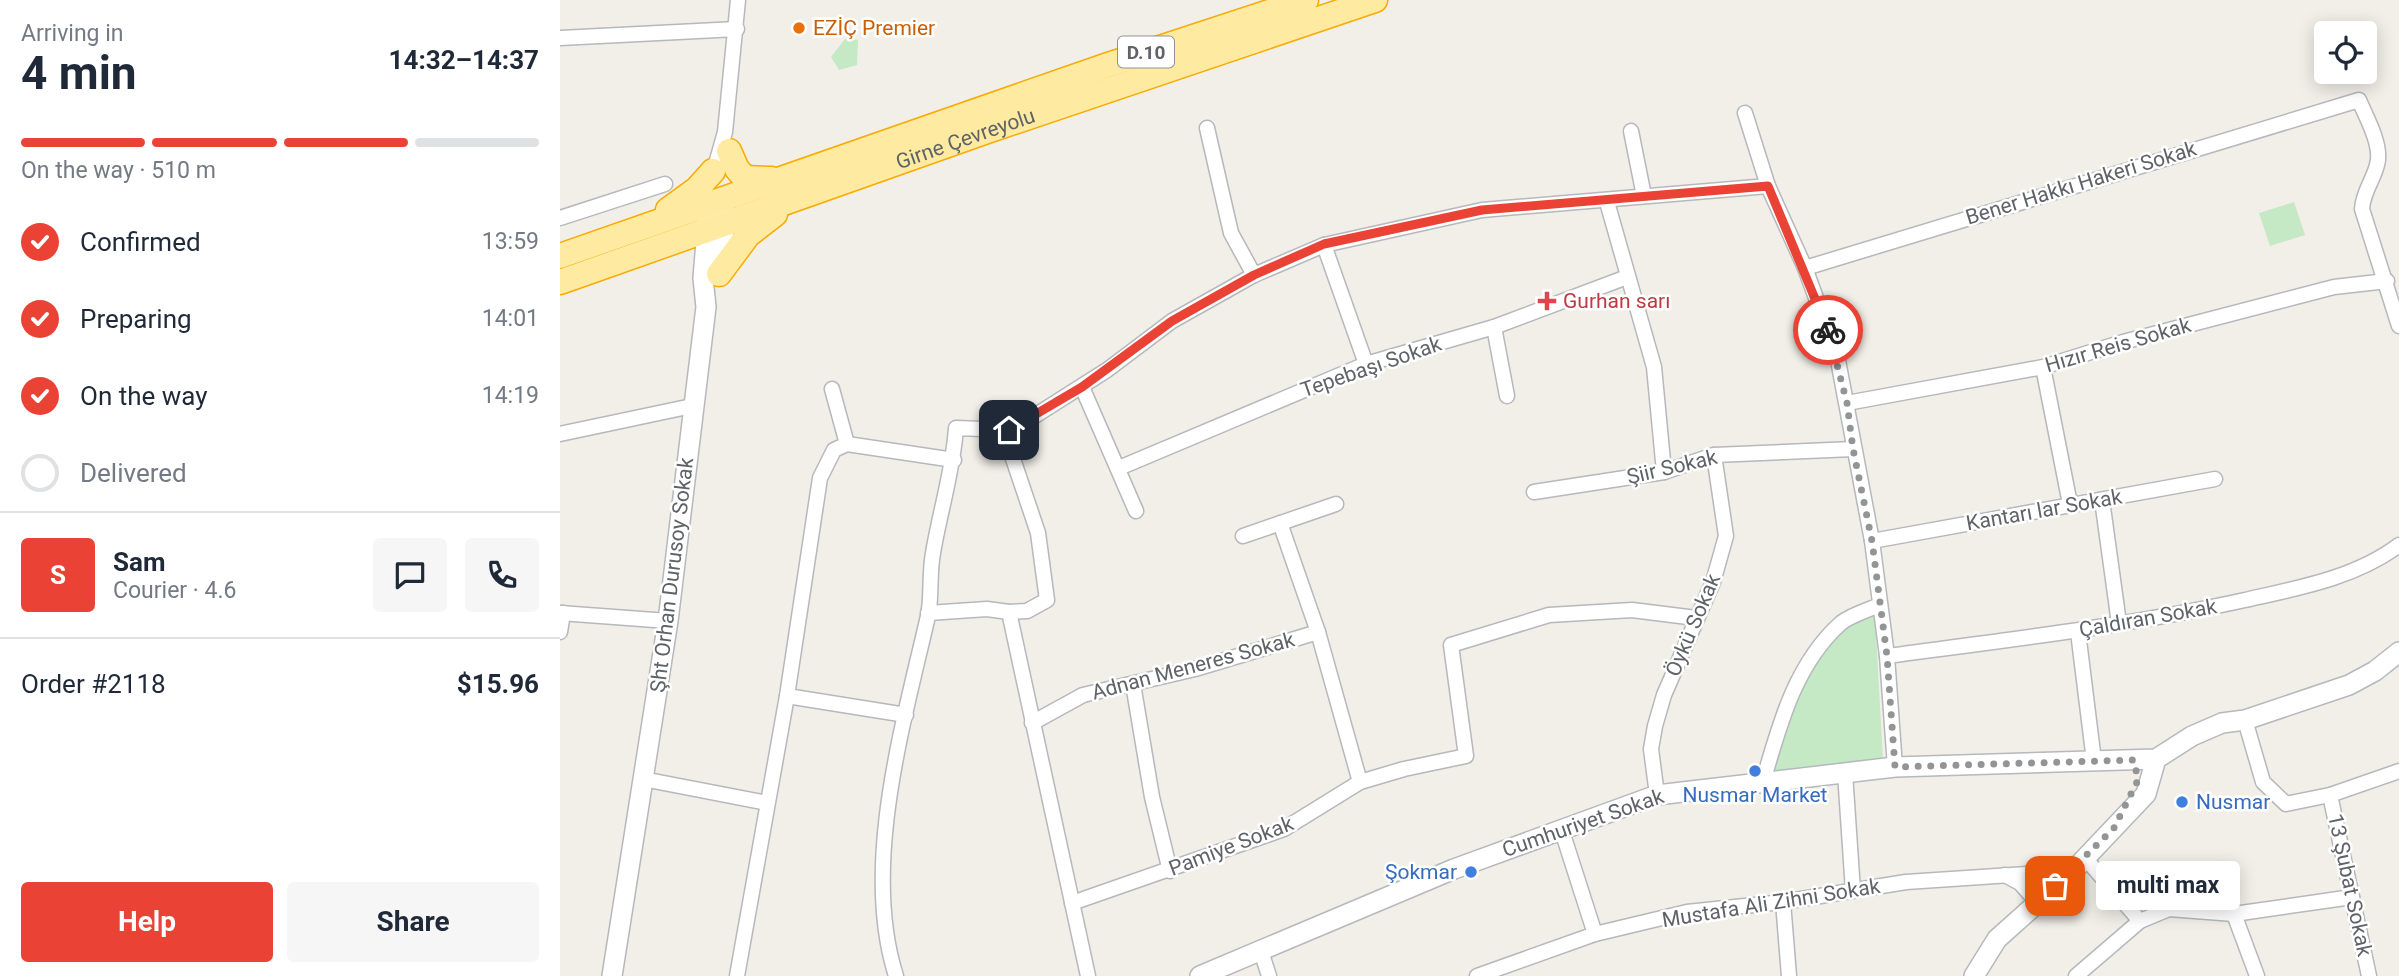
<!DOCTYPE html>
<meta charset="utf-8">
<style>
:root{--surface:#fff;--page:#f6f6f7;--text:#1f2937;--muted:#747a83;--line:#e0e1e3;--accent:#ea4335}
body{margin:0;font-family:Roboto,sans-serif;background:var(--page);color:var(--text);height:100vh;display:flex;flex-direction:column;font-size:26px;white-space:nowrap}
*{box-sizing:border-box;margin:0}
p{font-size:23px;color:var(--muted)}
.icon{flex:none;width:38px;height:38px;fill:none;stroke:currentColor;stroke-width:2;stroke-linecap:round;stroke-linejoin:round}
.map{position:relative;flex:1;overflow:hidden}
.sheet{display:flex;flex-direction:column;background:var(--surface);width:560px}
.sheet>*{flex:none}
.tools{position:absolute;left:1754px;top:21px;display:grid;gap:14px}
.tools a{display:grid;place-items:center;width:63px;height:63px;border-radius:7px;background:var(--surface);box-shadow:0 4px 18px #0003;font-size:35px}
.pin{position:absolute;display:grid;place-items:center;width:60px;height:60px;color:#fff;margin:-30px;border-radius:14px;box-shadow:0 4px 10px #0006}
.courier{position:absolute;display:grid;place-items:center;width:70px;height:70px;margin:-35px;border:5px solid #ea4335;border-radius:50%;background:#fff;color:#222;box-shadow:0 2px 9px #0007}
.bubble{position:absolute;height:49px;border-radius:7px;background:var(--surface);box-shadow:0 4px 18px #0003;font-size:23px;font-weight:700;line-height:49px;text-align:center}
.head em{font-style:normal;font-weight:700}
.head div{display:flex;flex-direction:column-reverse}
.head{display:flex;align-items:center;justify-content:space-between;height:119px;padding:0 21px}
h1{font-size:46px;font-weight:700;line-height:52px}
.bar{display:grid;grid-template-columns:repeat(4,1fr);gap:10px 7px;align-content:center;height:84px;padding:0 21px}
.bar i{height:9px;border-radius:5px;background:var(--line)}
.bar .selected{background:var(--accent)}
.bar p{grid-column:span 4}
.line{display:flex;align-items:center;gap:18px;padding:0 21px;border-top:2px solid var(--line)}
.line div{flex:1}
.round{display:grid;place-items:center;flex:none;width:74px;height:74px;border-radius:7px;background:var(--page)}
ol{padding:0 21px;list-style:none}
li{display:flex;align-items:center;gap:21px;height:77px}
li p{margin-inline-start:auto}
li .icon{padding:7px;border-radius:50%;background:var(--accent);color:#fff;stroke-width:4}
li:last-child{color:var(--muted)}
li i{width:38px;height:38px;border:4px solid var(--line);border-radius:50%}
.primary-button{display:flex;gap:14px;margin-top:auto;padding:14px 21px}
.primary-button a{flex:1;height:80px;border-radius:7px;background:var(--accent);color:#fff;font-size:28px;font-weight:700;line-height:80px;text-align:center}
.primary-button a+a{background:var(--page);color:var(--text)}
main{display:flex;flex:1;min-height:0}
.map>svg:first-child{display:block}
.green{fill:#c5e8c5}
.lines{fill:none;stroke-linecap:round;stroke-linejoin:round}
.minor-casing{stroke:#b5b8bc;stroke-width:17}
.tertiary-casing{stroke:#b5b8bc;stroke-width:22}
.trunk-casing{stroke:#f9ab00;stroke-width:27}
.minor{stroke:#fff;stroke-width:14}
.tertiary{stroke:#fff;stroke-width:19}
.trunk{stroke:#feeaa1;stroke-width:24}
.done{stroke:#929495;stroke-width:7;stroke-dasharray:0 12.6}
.route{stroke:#ea4335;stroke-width:9}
.food-dot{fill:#e8710a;stroke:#fff;stroke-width:2.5}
.health-dot{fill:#e0444e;stroke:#fff;stroke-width:2.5}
.shop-dot{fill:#3f7fe0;stroke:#fff;stroke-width:2.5}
.labels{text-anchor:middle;stroke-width:5;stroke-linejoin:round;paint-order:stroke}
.shield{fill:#fff;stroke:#8f9295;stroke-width:2}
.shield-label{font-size:19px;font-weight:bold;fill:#5f6368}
.food-label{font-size:21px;fill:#c56008;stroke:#fff;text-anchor:start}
.street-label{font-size:21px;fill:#5f6368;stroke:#fff}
.health-label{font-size:21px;fill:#be3a42;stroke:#fff;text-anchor:start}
.shop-label{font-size:21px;fill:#366cbe;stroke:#fff}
</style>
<main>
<section class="sheet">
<div class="head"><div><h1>4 min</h1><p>Arriving in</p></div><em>14:32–14:37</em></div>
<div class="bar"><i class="selected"></i><i class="selected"></i><i class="selected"></i><i></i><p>On the way · 510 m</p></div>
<ol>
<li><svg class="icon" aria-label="check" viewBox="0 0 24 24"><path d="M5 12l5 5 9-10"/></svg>Confirmed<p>13:59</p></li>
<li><svg class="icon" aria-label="check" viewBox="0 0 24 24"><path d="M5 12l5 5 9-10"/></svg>Preparing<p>14:01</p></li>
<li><svg class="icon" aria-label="check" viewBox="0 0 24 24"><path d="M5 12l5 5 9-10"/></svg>On the way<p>14:19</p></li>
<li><i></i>Delivered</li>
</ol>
<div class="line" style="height:126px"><b class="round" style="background:var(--accent);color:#fff">S</b><div><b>Sam</b><p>Courier · 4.6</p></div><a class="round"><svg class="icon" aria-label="chat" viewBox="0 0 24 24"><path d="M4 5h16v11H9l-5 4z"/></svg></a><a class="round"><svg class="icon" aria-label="phone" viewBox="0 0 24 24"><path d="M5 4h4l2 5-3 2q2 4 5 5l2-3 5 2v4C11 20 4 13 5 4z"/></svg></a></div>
<div class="line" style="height:91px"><div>Order #2118</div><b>$15.96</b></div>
<div class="primary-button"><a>Help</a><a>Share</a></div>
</section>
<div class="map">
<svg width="1839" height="976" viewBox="0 0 1839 976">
<rect width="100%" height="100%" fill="#f1efe8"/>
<g class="green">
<path d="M285,39l13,1 -1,25 -18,5 -8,-13z"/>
<path d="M1734,202l11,33 -35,11 -11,-33z"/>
<path d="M1315,616l8,145 -112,12c13,-44 33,-119 73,-145 9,-6 21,-8 31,-12z"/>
</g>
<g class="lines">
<defs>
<g id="minor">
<path d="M0,38l177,-9"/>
<path d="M1185,113l23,73 37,82 32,87 35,186 15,115 8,111"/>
<path d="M647,128l24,105 23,42"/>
<path d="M1071,131l13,65"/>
<path d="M152,178l13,-46 13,-132"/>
<path d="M1047,202l47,165 10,105"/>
<path d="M0,218l105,-34"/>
<path d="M764,245l42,119"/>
<path d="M1245,268l554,-168c7,17 21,41 19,60 -2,17 -15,30 -16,49l37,117"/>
<path d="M934,327l13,69"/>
<path d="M1483,367l27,137"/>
<path d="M522,387l54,124"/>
<path d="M1287,403l196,-36 80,-25 211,-55 53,-6"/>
<path d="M443,429l35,104 9,67 -20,11 -18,1"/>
<path d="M0,434l132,-28"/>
<path d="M287,444l107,16"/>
<path d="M559,468l247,-104 128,-37 133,-50"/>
<path d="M974,492l130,-20 50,-17 139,-6"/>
<path d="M1542,500l17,123"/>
<path d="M720,523l38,109 42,150"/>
<path d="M683,536l93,-32"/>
<path d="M1312,541l343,-62"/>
<path d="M0,613l108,8"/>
<path d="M368,613l59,-4 22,3 79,364"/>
<path d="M0,632l3,-19"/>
<path d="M1518,632l16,129"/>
<path d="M1327,656c120,-16 240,-30 358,-56 53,-12 110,-22 154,-55"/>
<path d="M573,684l19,113 18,74"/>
<path d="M227,696l119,19"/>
<path d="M1685,720l18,62 23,22 44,-9 69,-24"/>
<path d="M472,723l51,-28 112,-26 123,-37"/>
<path d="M1285,773l8,118"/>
<path d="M83,779l124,24"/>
<path d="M1203,782c16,-56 32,-118 78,-159 10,-8 27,-13 39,-18"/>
<path d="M1097,795l-6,-46 4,-23 9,-31 49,-113 13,-46 -12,-81"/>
<path d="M1770,795l39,181"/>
<path d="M1001,828l34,106"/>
<path d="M1525,858l55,63 29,-12 65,5 118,-17"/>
<path d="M1445,875l15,8 17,19"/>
<path d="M1223,902l6,74"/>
<path d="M512,903l212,-74 76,-47 44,-13 62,-13 -15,-111 98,-30 83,-5 64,8"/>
<path d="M1674,914l23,62"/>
<path d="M700,948l9,28"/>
<path d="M177,976l50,-280 33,-218 14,-28 13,-6 -15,-55"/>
<path d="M336,976c-35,-109 7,-251 32,-360 4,-20 1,-42 5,-63 7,-42 20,-82 23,-125l53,2 13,-6 85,-54 65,-49 82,-46 70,-30 158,-35 286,-24"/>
<path d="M917,976l118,-42 92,-22 96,-10 123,-20 167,-11"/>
<path d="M1516,976l64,-55"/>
</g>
<g id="tertiary">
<path d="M159,274l7,-61"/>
<path d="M52,976l56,-355 38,-314 -3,-29 5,-60"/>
<path d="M640,976l254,-107 203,-74 238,-28 261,-8 36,-23 30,-13 23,-3 104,-35 26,-14 24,-19"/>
<path d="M1414,976l23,-37 76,-68 73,-77 10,-35"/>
</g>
<g id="trunk">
<path d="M169,151l8,18 8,9 26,1"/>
<path d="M108,210l29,-21 16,-18"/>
<path d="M0,256l548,-191 198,-65"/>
<path d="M159,274l29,-39 27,-21"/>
<path id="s1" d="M0,282l430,-152 385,-130"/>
</g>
</defs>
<use href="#minor" class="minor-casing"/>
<use href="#tertiary" class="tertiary-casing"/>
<use href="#trunk" class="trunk-casing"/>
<use href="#minor" class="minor"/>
<use href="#tertiary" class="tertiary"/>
<use href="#trunk" class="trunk"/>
</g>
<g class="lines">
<path class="done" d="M1268,330l19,73 6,46 19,92 15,115 8,111 239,-7 4,20 -24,48 -59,58"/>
<path class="route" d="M449,430l73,-43 90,-66 82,-46 70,-31 158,-34 286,-24 60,144"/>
</g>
<circle class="food-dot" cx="239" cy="28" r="7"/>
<path class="health-dot" d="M983.5 290.5h7v7h7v7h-7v7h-7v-7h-7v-7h7z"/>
<g class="shop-dot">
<circle cx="1195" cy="771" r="7"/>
<circle cx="1622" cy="802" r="7"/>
<circle cx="911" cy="872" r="7"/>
</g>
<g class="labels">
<rect class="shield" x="558" y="36.5" width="56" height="31" rx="5"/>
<g class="shield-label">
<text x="586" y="59">D.10</text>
</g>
<g class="food-label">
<text x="253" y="35">EZİÇ Premier</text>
</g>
<g class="street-label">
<text dy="7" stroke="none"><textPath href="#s1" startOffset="430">Girne Çevreyolu</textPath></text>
<text transform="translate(1521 183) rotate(-17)" y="7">Bener Hakkı Hakeri Sokak</text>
<text transform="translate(1558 345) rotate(-16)" y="7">Hızır Reis Sokak</text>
<text transform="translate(811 367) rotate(-19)" y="7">Tepebaşı Sokak</text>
<text transform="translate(1112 467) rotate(-13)" y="7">Şiir Sokak</text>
<text transform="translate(1484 510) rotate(-10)" y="7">Kantarı lar Sokak</text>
<text transform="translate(112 575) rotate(-83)" y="7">Şht Orhan Durusoy Sokak</text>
<text transform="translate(1588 618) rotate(-10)" y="7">Çaldıran Sokak</text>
<text transform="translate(1133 625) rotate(-67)" y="7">Öykü Sokak</text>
<text transform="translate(633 666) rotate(-15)" y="7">Adnan Meneres Sokak</text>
<text transform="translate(1023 823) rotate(-19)" y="7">Cumhuriyet Sokak</text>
<text transform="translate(671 846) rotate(-21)" y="7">Pamiye Sokak</text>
<text transform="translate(1790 885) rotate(78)" y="7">13 Şubat Sokak</text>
<text transform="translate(1211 903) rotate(-9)" y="7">Mustafa Ali Zihni Sokak</text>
</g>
<g class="health-label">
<text x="1003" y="308">Gurhan sarı</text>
</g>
<g class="shop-label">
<text x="1195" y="802">Nusmar Market</text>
<text x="1636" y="809" text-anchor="start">Nusmar</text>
<text x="897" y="879" text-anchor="end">Şokmar</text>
</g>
</g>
</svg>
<div class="tools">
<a><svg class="icon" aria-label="locate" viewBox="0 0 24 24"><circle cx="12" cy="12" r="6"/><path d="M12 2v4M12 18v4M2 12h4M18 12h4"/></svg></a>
</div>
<div class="pin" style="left:1495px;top:886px;background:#ea580c"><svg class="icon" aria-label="bag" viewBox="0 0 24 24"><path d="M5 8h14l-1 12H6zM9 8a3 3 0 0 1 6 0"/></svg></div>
<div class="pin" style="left:449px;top:430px;background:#1f2937"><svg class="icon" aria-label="home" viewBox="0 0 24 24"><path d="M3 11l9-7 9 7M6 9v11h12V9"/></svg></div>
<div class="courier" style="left:1268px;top:330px"><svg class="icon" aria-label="bike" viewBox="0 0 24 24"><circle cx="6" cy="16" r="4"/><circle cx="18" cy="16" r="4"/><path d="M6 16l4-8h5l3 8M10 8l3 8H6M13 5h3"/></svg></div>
<div class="bubble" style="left:1536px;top:861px;width:144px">multi max</div>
</div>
</main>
